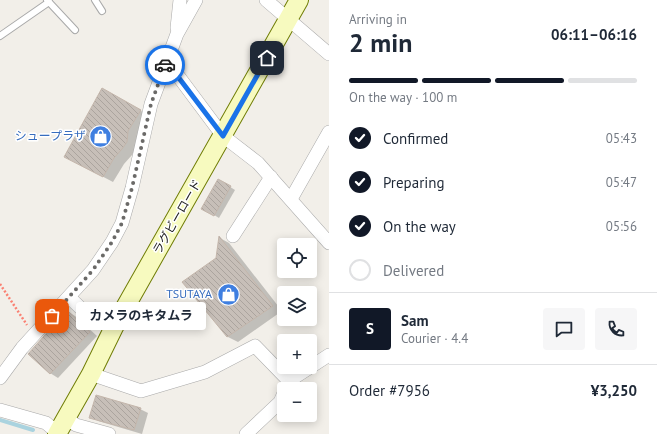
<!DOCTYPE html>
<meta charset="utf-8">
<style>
:root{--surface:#fff;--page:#f6f6f7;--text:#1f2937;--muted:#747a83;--line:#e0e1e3;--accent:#111827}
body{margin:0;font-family:"PT Sans","Noto Sans JP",sans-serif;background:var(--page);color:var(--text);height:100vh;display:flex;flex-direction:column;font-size:15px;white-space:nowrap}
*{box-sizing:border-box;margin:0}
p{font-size:13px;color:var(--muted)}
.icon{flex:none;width:22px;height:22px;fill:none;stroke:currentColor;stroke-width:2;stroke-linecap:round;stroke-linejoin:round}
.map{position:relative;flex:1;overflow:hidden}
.panel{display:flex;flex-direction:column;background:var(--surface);width:328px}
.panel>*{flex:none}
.tools{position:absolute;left:277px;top:238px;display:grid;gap:8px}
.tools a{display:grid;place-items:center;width:40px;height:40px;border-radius:4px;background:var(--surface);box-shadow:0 2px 10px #0003;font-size:20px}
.pin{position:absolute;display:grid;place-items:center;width:34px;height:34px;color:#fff;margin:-17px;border-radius:8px;box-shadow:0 2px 6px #0006}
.courier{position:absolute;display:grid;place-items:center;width:40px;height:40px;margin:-20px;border:3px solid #1a73e8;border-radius:50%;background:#fff;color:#222;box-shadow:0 1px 5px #0007}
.bubble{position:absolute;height:28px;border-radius:4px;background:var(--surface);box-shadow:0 2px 10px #0003;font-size:13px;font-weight:700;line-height:28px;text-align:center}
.summary em{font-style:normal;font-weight:700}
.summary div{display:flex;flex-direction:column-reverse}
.summary{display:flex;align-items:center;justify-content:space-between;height:68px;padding:0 20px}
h1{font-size:26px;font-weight:700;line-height:30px}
.bar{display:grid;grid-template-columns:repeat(4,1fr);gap:6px 4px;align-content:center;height:48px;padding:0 20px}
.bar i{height:5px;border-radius:3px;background:var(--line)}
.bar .selected{background:var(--accent)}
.bar p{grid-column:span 4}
.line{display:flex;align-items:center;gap:10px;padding:0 20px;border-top:1px solid var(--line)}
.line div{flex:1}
.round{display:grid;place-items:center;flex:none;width:42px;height:42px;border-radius:4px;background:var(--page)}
ol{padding:0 20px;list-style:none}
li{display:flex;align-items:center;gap:12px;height:44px}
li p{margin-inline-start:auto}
li .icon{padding:4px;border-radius:50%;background:var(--accent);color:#fff;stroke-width:4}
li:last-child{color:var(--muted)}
li i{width:22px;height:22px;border:2px solid var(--line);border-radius:50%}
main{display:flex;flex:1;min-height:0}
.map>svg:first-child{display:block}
.shadow{fill:#0003}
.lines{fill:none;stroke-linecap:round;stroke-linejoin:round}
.stream{stroke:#aad3df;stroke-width:4}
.building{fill:url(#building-back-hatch);stroke:#c4b6ab}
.lane-casing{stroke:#a9a9a9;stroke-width:8}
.street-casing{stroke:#a9a9a9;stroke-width:14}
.secondary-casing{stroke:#707d05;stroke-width:20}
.path{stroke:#fa8072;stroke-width:2.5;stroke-dasharray:2 2;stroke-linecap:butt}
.lane{stroke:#fff;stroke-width:6}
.street{stroke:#fff;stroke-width:13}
.secondary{stroke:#f7fabf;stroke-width:18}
.done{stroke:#6b6a68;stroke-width:4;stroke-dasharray:0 7.2}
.route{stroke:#1a73e8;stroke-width:5}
.labels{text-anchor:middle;stroke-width:3;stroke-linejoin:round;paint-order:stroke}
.shop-label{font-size:12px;fill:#366cbe;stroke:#fff;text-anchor:end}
.street-label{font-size:12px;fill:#222;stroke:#fff}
</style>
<main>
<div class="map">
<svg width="329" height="434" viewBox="0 0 329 434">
<defs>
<pattern id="building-back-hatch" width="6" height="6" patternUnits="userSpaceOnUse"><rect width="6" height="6" fill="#c7bfb8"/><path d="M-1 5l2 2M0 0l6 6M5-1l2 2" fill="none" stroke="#aba49e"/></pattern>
</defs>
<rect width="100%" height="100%" fill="#f2efe9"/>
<g class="shadow">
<path d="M102,89l48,27 -14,31 -4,8 -8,9 -11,18 -38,-20z"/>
<path d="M219,180l16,10 -16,28 -16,-10z"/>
<path d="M220,238l9,5 53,68 -44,31 -10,-5 -45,-55 34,-24z"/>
<path d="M67,311l8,5 22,20 -39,42 -8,-5z"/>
<path d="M140,409l8,4 -6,21 -44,-13 -7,-4z"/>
</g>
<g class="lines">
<path class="stream" d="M0,420l33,10"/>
</g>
<g class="building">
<path d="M102,88l39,22 -13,21 -1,11 -5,7 -8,9 -11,19 -39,-20z"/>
<path d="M218,179l13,7 -17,30 -13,-7z"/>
<path d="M219,236l54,70 -46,31 -45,-55 34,-24z"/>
<path d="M67,310l23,22 -40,42 -22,-20z"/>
<path d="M96,395l45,13 -7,22 -45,-12z"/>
</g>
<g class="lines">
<defs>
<g id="lane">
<path d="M47,0l28,30"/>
<path d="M95,0l7,11"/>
<path d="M0,36l49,-34"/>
</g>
<g id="street">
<path d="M266,0l63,54"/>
<path d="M177,28l3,-28"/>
<path d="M167,61l56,75 35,27 71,80"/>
<path d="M291,199l38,-67"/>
<path d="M233,236l38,-59"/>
<path d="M69,297l24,23"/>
<path d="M91,374l50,17 64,-19 50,-26 34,35 -3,8"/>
<path d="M0,378l22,-30 71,-78 19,-28 10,-19 10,-35 19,-84 26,-70 19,-34"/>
<path d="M289,381l40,-26"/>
<path d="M0,410l46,13 13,11"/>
<path d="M66,418l10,7 33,9"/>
<path d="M246,434l34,-32 4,-9"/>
</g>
<path id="secondary" d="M57,434l34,-60 23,-47 185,-327"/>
</defs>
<use href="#lane" class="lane-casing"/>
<use href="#street" class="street-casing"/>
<use href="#secondary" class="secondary-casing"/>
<path class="path" d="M0,284l27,41"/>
<use href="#lane" class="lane"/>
<use href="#street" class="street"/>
<use href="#secondary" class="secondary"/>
</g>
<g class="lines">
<path class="done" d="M52,316l41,-46 19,-28 10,-19 10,-35 19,-84 14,-39"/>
<path class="route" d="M165,65l1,-4 57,75 44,-78"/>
</g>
<defs>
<symbol id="shop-disc" viewBox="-11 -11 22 22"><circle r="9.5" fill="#3f7fe0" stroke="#fff"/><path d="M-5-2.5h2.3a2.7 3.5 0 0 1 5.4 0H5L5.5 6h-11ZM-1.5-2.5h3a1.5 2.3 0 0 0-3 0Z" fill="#fff"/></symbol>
</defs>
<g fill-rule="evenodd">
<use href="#shop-disc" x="88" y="124" width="25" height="25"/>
<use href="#shop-disc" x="216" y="282" width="25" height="25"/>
</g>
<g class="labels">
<g class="shop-label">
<text x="86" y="140">シュープラザ</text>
<text x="212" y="298">TSUTAYA</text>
</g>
<g class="street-label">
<text transform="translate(177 217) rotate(-60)" y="4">ラグビーロード</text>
</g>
</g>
</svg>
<div class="tools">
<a><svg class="icon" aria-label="locate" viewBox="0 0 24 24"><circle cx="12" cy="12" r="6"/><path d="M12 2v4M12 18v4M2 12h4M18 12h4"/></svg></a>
<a><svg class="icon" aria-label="layers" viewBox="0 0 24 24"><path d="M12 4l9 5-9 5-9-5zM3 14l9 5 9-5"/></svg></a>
<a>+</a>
<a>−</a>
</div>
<div class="pin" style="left:52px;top:316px;background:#ea580c"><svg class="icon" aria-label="bag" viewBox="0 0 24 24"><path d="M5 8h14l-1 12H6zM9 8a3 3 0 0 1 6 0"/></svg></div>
<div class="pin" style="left:267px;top:58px;background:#1f2937"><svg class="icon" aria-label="home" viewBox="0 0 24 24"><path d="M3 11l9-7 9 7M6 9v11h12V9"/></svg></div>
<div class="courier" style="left:165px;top:65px"><svg class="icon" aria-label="car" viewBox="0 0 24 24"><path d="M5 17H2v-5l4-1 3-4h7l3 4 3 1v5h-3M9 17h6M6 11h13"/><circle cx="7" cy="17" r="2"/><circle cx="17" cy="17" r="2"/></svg></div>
<div class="bubble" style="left:76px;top:302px;width:130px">カメラのキタムラ</div>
</div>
<section class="panel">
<div class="summary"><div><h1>2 min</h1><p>Arriving in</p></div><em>06:11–06:16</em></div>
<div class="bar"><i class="selected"></i><i class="selected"></i><i class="selected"></i><i></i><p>On the way · 100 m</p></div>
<ol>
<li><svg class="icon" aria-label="check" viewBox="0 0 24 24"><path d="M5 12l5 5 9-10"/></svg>Confirmed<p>05:43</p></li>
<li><svg class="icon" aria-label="check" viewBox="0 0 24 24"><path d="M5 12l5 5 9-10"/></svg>Preparing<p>05:47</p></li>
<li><svg class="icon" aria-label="check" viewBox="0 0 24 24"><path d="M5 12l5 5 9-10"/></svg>On the way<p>05:56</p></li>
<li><i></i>Delivered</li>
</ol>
<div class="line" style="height:72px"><b class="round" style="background:var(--accent);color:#fff">S</b><div><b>Sam</b><p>Courier · 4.4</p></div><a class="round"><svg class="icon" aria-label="chat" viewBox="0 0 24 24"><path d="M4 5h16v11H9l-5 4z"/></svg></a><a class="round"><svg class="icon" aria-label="phone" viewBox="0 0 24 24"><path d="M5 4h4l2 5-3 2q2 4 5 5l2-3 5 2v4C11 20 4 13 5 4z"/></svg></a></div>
<div class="line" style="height:52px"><div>Order #7956</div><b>¥3,250</b></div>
</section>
</main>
